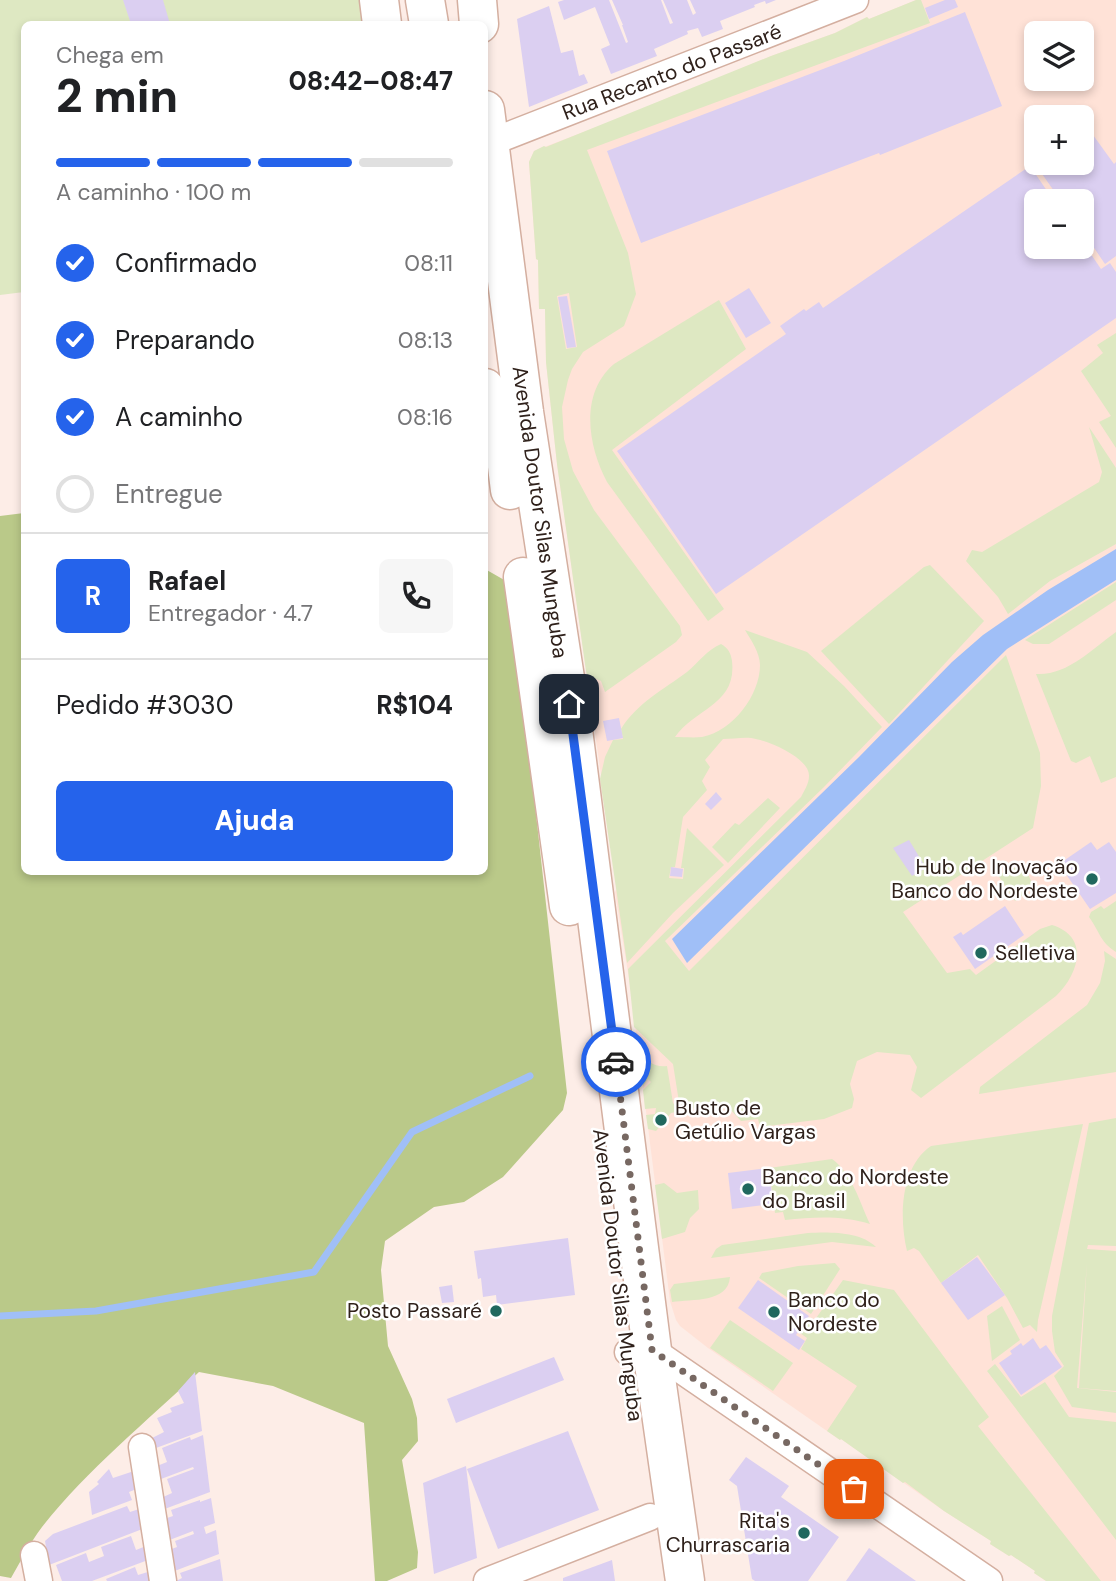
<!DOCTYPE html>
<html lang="pt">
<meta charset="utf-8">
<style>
:root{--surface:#fff;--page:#f6f6f6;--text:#202124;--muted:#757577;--line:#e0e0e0;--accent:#2563eb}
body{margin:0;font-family:"DM Sans",sans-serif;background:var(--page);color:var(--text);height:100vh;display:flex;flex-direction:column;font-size:26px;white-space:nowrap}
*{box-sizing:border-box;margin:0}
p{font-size:23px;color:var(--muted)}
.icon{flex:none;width:38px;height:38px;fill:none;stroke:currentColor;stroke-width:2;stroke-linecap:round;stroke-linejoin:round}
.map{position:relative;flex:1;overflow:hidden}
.side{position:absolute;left:21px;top:21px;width:467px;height:854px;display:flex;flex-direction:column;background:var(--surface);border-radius:10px;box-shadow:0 4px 10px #0003}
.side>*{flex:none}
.tools{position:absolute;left:1024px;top:21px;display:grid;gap:14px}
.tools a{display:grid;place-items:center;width:70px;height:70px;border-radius:10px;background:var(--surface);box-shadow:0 4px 10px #0003;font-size:35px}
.pin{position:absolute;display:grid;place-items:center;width:60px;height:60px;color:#fff;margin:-30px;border-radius:14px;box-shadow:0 4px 10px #0006}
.courier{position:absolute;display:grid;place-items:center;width:70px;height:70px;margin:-35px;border:5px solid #2563eb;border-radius:50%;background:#fff;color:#222;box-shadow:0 2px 9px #0007}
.headline em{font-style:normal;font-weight:800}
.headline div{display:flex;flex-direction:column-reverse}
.headline{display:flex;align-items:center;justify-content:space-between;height:119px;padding:0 35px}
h1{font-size:46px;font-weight:800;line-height:52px}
.bar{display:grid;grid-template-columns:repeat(4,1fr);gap:10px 7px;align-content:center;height:84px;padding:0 35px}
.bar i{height:9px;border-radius:5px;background:var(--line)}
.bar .on{background:var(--accent)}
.bar p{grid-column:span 4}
.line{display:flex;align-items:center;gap:18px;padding:0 35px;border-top:2px solid var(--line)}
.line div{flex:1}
.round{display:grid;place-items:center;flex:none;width:74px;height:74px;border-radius:10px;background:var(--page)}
ol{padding:0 35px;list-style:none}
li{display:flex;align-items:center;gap:21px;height:77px}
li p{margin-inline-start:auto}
li .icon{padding:7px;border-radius:50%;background:var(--accent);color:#fff;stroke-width:4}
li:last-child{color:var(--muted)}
li i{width:38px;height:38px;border:4px solid var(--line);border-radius:50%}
.button{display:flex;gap:14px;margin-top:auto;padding:14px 35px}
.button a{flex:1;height:80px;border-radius:10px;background:var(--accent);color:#fff;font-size:28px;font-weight:800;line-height:80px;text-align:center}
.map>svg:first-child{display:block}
.built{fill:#ffe2d7;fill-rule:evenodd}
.green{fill:#dee8c2;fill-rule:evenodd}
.forest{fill:#bac989}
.water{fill:#a0bff7}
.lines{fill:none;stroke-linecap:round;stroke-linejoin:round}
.stream{stroke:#a0bff7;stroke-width:7}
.building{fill:#dbcff1}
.minor-casing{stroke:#d4afa0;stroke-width:29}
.primary-casing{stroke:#d4afa0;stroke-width:41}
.minor{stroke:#fff;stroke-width:26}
.primary{stroke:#fff;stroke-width:38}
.done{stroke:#776862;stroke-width:7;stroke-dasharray:0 12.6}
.route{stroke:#2563eb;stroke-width:9}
.poi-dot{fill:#20685e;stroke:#fff;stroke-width:2.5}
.labels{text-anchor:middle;stroke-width:5;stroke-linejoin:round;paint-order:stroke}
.street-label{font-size:21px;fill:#2f211b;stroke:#fff}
.poi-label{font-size:21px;fill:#2f211b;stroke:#fff;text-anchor:start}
</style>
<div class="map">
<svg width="1116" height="1581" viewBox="0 0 1116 1581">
<rect width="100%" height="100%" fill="#fdede7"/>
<path class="built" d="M916,0h200v1581h-70l-12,-8 1,-2 -24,-16 -2,1 -19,-12 1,-3 -47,-30 -103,-72 -1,1 -13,-9 -119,-83 -28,-22 -4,-6 -6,-19 -40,-316 -15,-93 2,-4 -60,-424 -11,-102 -1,-53h-6l-1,-49 -2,-1 -7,-97 5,-11 107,-41 33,-15 2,1 95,-40 64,-23 32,-16 2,2zM1036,33h46v46h-46zM1036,117h46v46h-46zM1036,201h46v46h-46z"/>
<g class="green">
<path d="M0,0h359l4,24h-339v268l-24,3z"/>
<path d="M916,0h5l9,23 -343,127 41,103 8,41 -12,32 -41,26 -11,17 -4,11 -6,27 2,32 9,32 21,39 86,116 2,9 -6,7 -71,50 -4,-11 -14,-6 -1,-4 -29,-207 -11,-102 -1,-53h-6l-1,-49 -2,-1 -7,-97 5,-11 10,-5 2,1 225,-91 64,-23 32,-16 2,2zM569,293l8,54 -11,2 -9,-53z"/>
<path d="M719,300l27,49 -134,101 112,159 -16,12 -101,-139c-19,-36 -28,-88 7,-118z"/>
<path d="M1116,333v115l-17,-26 12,-6 -30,-45 22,-18 -6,-8z"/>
<path d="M1089,427l27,41v76l-66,37 -42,33 -10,-17 -32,-36 6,-11 10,2 117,-70 3,-10z"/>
<path d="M930,565l54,56 -95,103 -68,-73 103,-84z"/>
<path d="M1116,582v18l-67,44h-16l-8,-4z"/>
<path d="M745,630l62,22 37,34 38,41 -58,60 -159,154 24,30 317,-316 34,98 1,33 -8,42 -130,84 44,61 23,-4 6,6 64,-46 12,-4c39,12 26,50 4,71l-135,102 -10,-8 6,-23 -7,-12 -33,-3 -20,9 -7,23 4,15 -2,9 -28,11 -64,8 -2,-8 -17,2 -15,-16 -40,4 -7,-7 -6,-38 -39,-37 -6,-58 173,-172c3,-6 8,-13 8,-21 1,-18 -42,-36 -58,-38 -8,-1 -19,1 -28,1l-18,21 5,7 -8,14 5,9 -24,27 -8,50h-4l-2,11 14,1 1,-11h-3l6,-40 37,37 -51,48 -46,50 -27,-184 5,-22 8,-17 10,-1 -2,-10c16,-26 42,-39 66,-57 12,-10 20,-22 34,-28 7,4 10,9 11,17 5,44 -37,47 -57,76 8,0 19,1 27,0 31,-6 58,-42 58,-72 0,-12 -9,-25 -15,-35z"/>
<path d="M1116,632v145l-15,6 -11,-27 -14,7 -5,-2 -35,-87c31,2 56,-25 80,-42z"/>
<path d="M768,798l12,10 -52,55 -16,-16 23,-24 4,2z"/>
<path d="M1021,865l4,3 9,19 -19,14 -17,-26z"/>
<path d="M1116,901v51c-16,-10 -16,-20 -27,-35l2,-5 10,-6 3,3z"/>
<path d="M1104,951l12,8v113l-137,22 1,-7 107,-82 13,-22 5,-22z"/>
<path d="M639,1053c7,8 17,15 28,13l6,37 7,8 -9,2 -15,18 -8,-2 -2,-14 9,-1 1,-6 -11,1 -2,-19 8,-8 -3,-3 -5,7z"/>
<path d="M1116,1118v128l-28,-1 -1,4 29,2v140l-37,-3 8,-125 -10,125 39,4v21l-44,-6 -18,-31 10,-10 -9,-14 -3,-21v-15l37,-193z"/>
<path d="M1083,1124l-45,196 -1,12 -7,-7 -7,3 -16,-30 -29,-43 -37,28 -22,-32 -5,-3 -7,3c-8,-33 -7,-84 24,-105z"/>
<path d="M832,1159c20,14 28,44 38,65 -29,-9 -56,-7 -85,-4l-2,-8 -8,1 -6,-45z"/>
<path d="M664,1183l13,10 21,-3 1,19 -9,9 -5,14 -23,7 -7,-54z"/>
<path d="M808,1233c20,-1 52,-2 68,14l-44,-5 -121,16 5,-9 6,-4z"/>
<path d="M835,1263l5,6 -29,45 -52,-36 3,-5 36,-7z"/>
<path d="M730,1277c-2,26 -38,22 -58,25l-2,-12 4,-6z"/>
<path d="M843,1280l51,10 95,127 -11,9 123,155h-55l-12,-8 1,-2 -24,-16 -2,1 -19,-12 1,-3 -47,-30 -39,-29 -2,1 -62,-44 -1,1 -13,-9 30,-45 -56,-37 6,-11 -7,-5 9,-15 5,3z"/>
<path d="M1002,1306l18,34 -28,21 -5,-45z"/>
<path d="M730,1320l63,43 -20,28 -63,-43z"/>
<path d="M995,1364l26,33 24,-15 24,35 47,5v118l-129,-169z"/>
</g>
<path class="forest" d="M24,513v359h461v-303l21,12 22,161 39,351 -4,17 -60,67 -39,25 -30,5 -49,34 -4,29 7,76 24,53 5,19 1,23 -16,19 16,92 -1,16 -30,13h-12l-11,-158 -91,-37 -74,-14c-53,50 -112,98 -157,155 -12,16 -21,34 -31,51l-11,-2v-1060z"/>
<path class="water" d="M1116,549v31l-109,69 -320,314 -15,-24 187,-182 93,-95 31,-27 65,-45z"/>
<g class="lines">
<path class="stream" d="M0,1316l96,-5 218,-39 98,-140 118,-56"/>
</g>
<g class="building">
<path d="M123,0h40l7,24h-39z"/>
<path d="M564,0h45l17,43 2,-1 -6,-17h1l-11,-25h49l9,24 3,-1 -10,-23h24l6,15 3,-2 -6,-13h86l-10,4 -1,-3 -11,4 1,2 -35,14 3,8 -21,8 -4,-9 -11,3 1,3 -34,15 3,7 -46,18 -10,-25 9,-4 -15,-38 -31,13 -6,-18z"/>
<path d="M945,0h10l3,7 -29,12 -4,-11z"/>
<path d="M549,6l12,47 12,-3 6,26 5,-2 4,9 -59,24 -12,-88z"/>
<path d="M965,12l37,94 -122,49 -1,-2 -238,90 -34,-92 237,-90z"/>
<path d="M1093,135l21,29 2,-2v94l-11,8 -23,-34v-29h-21l-21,-30 12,-8h30v-20z"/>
<path d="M1030,166l24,35h-18v46h46v-6l19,28 9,-6 6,9v46l-400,276 -99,-143 169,-117 -6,-8 24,-17 2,2 13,-9 4,6z"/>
<path d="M749,288l22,35 -25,15 -21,-35z"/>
<path d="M567,296l9,51 -9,1 -9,-51z"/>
<path d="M619,718l4,20 -16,3 -4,-20z"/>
<path d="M716,792l6,7 -11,11 -6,-6z"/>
<path d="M909,840l17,28 -14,8 -19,-28z"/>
<path d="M1091,842l6,8 12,-8 7,10v41l-26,16 -31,-45z"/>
<path d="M671,867l12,2 -1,8 -12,-1z"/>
<path d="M1005,906l19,29 -49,34 -22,-32 8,-5 2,3z"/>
<path d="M769,1168l4,36 -41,5 -4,-36z"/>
<path d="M568,1238l7,57 -78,10 -1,-10 -13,2 -2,-19 -3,1 -4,-28z"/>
<path d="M977,1257l28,38 -37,25 -27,-37z"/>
<path d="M758,1280l51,36 -13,19 9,6 -6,9 -61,-42z"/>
<path d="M452,1285l2,17 -12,1 -3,-16z"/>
<path d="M1033,1338l7,11 6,-4 16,22 -41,28 -22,-32 13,-9 -2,-3 11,-8 2,3z"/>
<path d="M554,1357l10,23 -108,43 -9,-24z"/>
<path d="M195,1372l7,59 -46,17 -4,-10 12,-6 -7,-14 15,-6 -2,-4 14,-5 -6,-12z"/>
<path d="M568,1431l31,79 -101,39 -31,-80z"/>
<path d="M203,1435l7,57 -48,18 -1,-12 11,-5 -5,-14 27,-10 -1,-2 -32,12 -4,-13 10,-4 -5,-14 28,-11 1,3z"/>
<path d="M746,1457l43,29 -8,11 58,40 -31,44h-53l-3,-2 -15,-93 -8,-6z"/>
<path d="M466,1466l11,92 -43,16 -11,-91z"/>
<path d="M109,1469l4,9 24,-8 2,18 -10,4 3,8 -40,15 -3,-23 10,-8 -2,-2z"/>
<path d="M211,1498l4,25 -11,4 2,7 10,-4 3,24 -47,18 -3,-22 8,-3 -2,-6 19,-7 -1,-3 -26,10 -3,-22 9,-3 -2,-6 29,-10v2z"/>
<path d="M127,1506l3,6 12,-4 3,20 -96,37 -4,-24 8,-7z"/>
<path d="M131,1536l5,14 10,-4 2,14 -56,21h-30l-6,-16 30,-12 3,9 15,-6 -3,-9z"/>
<path d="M869,1548l47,33h-70z"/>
<path d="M220,1559l3,22h-47l6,-3 -2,-5z"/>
<path d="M612,1560l3,21h-52v-3z"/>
<path d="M135,1567l3,8 13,-4 1,10h-45l-1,-2z"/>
</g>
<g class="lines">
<defs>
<g id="minor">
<path d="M489,143l366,-143"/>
<path d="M628,1352l24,-2 337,231"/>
<path d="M142,1447l21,134"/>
<path d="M34,1555l5,26"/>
<path d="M487,1581l163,-64"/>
</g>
<g id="primary">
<path d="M379,0l3,24"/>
<path d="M425,0l4,24"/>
<path d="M477,0l2,24"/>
<path d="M485,110l39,302 49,318 79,620 33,231"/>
<path d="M485,388l20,62 5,40"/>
<path d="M523,577l46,329"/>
</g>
</defs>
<use href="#minor" class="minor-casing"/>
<use href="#primary" class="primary-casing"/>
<use href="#minor" class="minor"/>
<use href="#primary" class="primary"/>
</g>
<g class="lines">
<path class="done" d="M616,1062l36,288 202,139"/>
<path class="route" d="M569,704l47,358"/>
</g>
<g class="poi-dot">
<circle cx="1092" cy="879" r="7"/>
<circle cx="981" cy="953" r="7"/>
<circle cx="661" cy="1120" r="7"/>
<circle cx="748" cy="1189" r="7"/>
<circle cx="496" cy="1311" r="7"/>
<circle cx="774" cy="1312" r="7"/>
<circle cx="804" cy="1533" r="7"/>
</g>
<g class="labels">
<g class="street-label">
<text transform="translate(672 72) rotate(-21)" y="7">Rua Recanto do Passaré</text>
<text transform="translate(540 512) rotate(82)" y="7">Avenida Doutor Silas Munguba</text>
<text transform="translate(618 1275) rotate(83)" y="7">Avenida Doutor Silas Munguba</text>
</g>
<g class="poi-label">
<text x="1078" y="874" text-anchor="end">Hub de Inovação<tspan x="1078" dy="24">Banco do Nordeste</tspan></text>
<text x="995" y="960">Selletiva</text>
<text x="675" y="1115">Busto de<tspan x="675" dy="24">Getúlio Vargas</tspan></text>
<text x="762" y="1184">Banco do Nordeste<tspan x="762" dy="24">do Brasil</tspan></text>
<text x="788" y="1307">Banco do<tspan x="788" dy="24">Nordeste</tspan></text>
<text x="482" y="1318" text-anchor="end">Posto Passaré</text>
<text x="790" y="1528" text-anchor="end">Rita's<tspan x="790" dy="24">Churrascaria</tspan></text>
</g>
</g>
</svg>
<div class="tools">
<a><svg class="icon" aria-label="layers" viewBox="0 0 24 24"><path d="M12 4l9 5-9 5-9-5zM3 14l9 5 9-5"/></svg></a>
<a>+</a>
<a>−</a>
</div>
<div class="pin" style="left:854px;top:1489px;background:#ea580c"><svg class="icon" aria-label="bag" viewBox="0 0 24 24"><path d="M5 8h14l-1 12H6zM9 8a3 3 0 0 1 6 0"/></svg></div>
<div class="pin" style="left:569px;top:704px;background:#1f2937"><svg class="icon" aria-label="home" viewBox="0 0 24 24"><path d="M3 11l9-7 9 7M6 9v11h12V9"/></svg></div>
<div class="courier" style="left:616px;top:1062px"><svg class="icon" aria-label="car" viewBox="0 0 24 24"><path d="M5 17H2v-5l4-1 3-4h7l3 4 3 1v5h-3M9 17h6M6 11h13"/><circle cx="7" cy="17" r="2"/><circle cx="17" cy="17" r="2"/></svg></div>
<section class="side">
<div class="headline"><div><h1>2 min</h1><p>Chega em</p></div><em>08:42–08:47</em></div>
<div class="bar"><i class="on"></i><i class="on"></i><i class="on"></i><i></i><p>A caminho · 100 m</p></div>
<ol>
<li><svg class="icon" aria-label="check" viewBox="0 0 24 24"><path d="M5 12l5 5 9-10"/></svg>Confirmado<p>08:11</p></li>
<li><svg class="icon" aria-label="check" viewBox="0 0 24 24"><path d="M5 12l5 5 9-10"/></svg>Preparando<p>08:13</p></li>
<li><svg class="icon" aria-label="check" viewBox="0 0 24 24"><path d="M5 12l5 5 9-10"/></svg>A caminho<p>08:16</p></li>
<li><i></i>Entregue</li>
</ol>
<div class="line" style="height:126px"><b class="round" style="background:var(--accent);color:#fff">R</b><div><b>Rafael</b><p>Entregador · 4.7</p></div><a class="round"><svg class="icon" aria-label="phone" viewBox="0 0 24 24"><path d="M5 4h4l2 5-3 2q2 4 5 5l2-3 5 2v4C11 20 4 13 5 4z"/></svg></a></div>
<div class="line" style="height:91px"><div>Pedido #3030</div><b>R$104</b></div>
<div class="button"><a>Ajuda</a></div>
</section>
</div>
